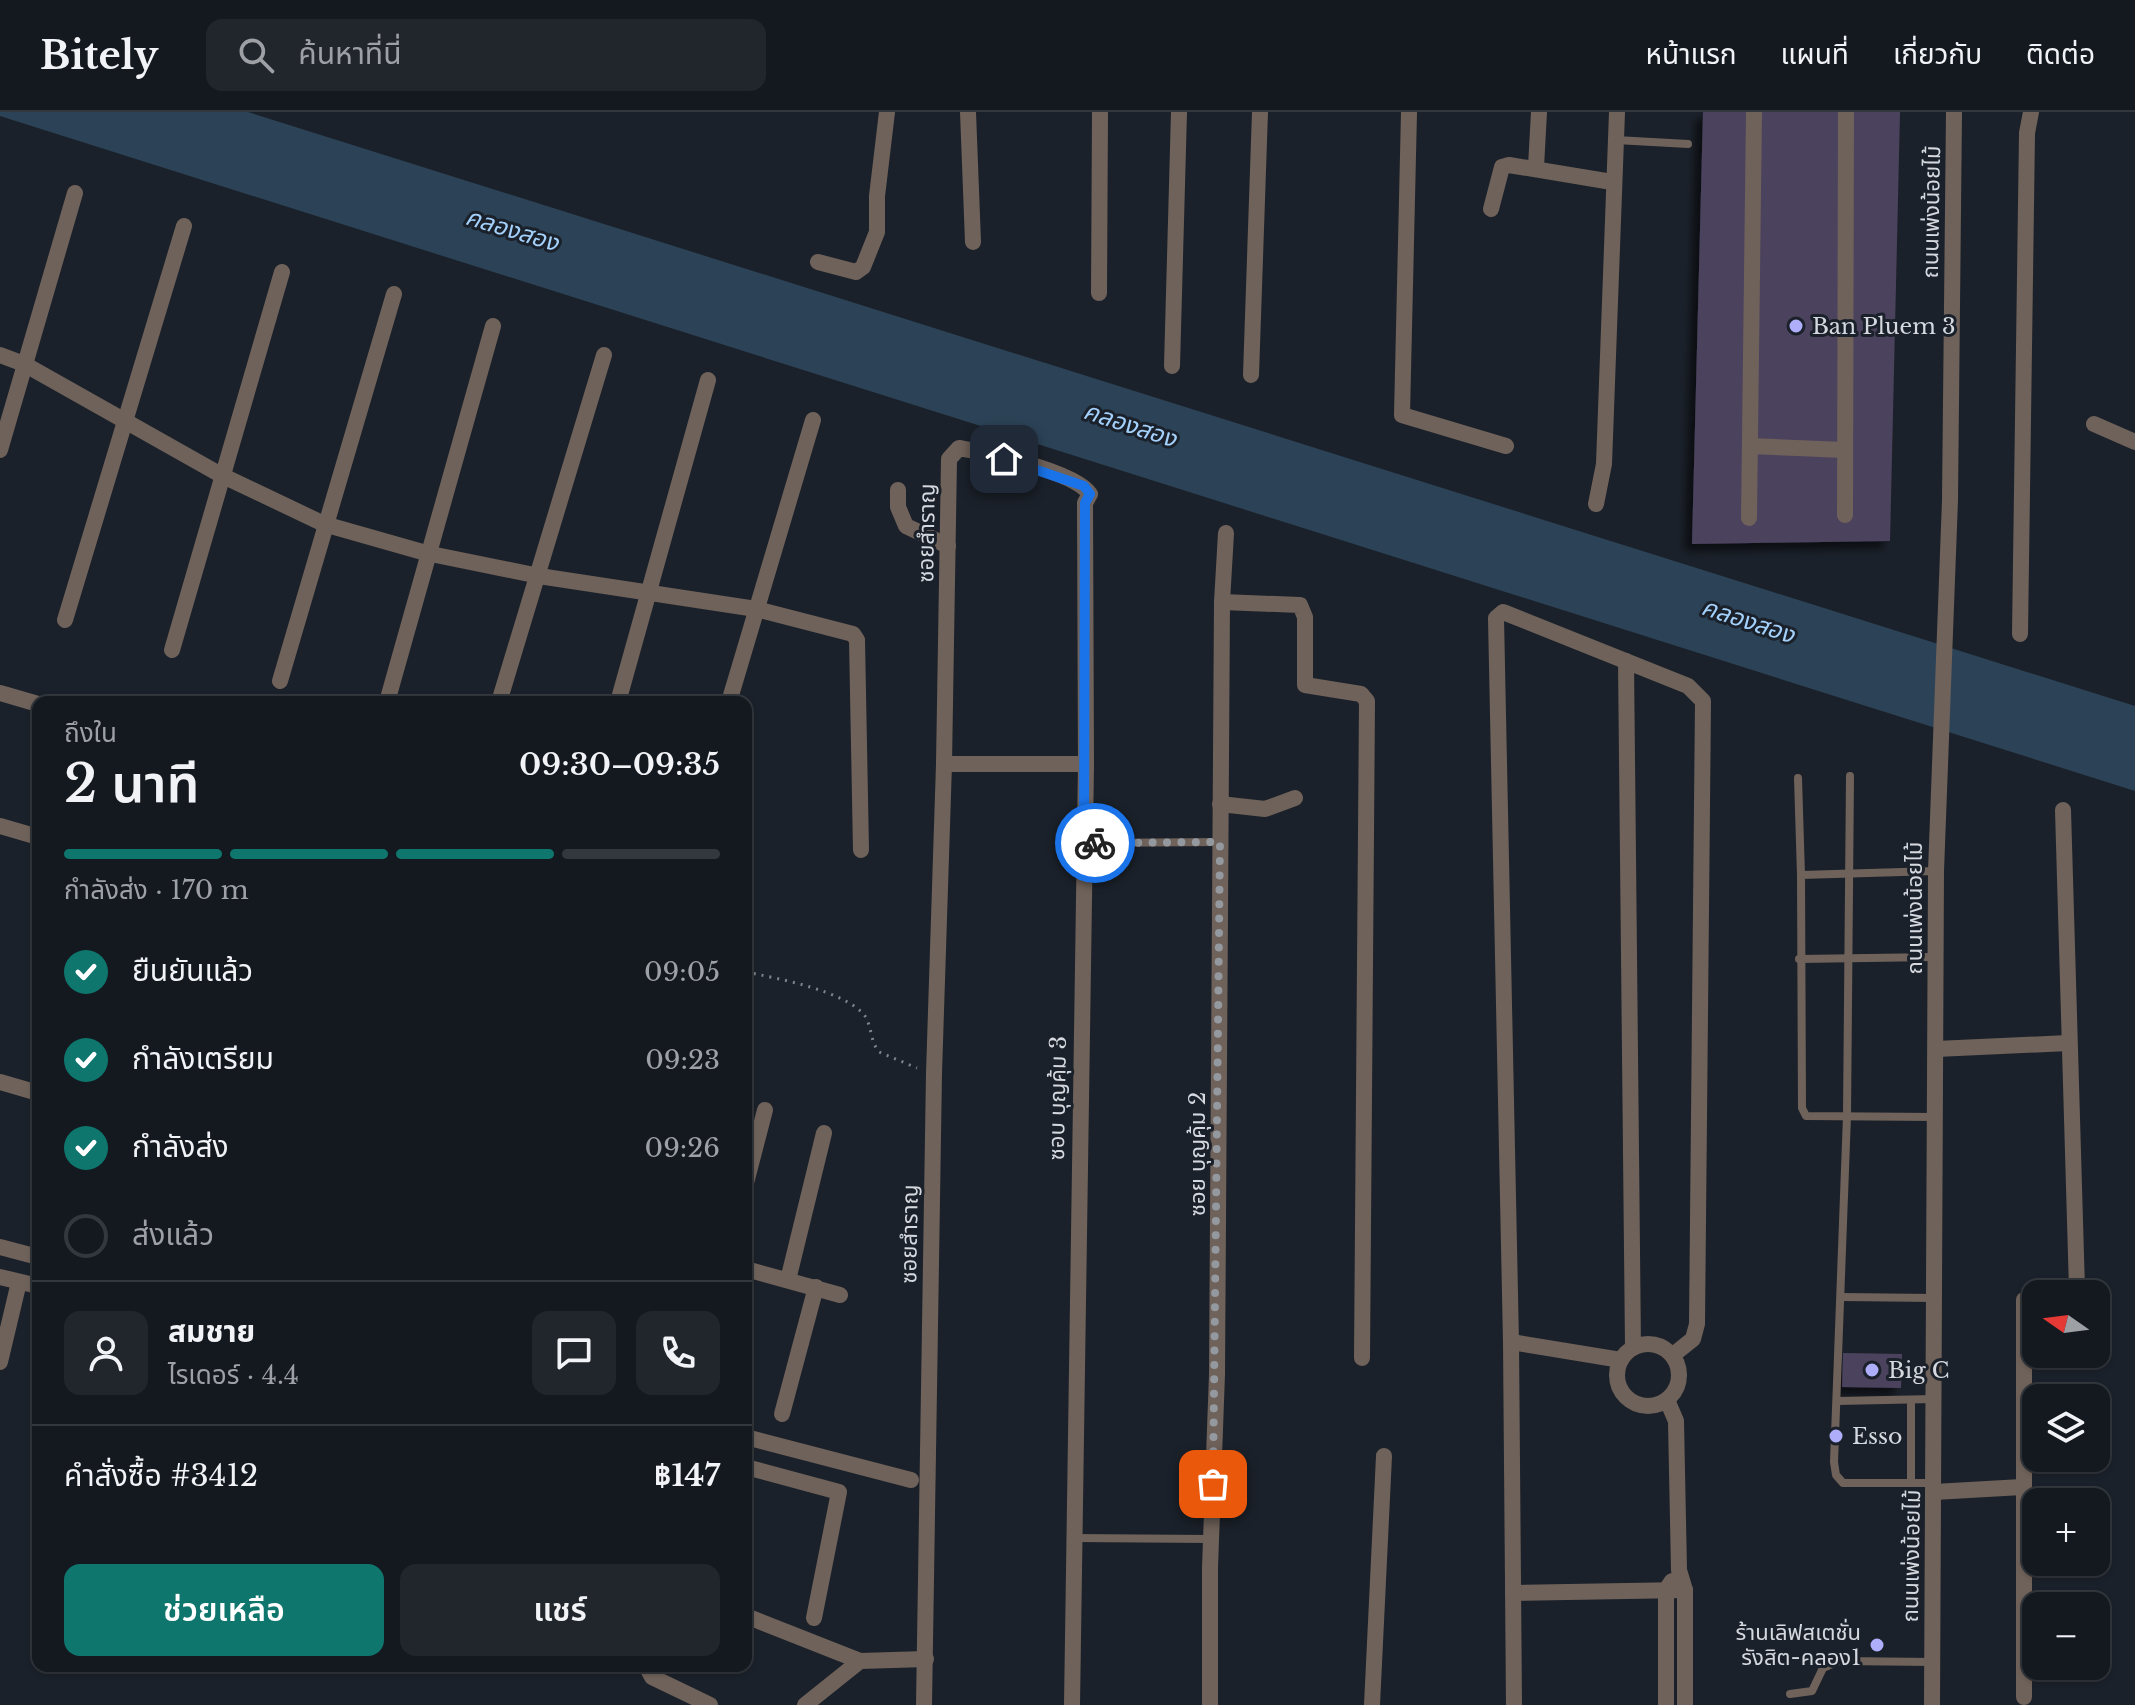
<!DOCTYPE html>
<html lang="th">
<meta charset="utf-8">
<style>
:root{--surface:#141920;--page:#21262d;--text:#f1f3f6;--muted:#9da0a5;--line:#33383e;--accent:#0f766e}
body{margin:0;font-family:"Libre Baskerville","Noto Sans Thai",serif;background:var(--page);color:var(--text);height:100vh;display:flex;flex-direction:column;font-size:30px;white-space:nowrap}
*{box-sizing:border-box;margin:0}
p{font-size:26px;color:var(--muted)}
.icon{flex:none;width:44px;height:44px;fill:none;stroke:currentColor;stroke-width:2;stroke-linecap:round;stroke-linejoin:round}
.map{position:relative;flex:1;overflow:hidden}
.drawer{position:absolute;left:32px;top:584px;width:720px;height:976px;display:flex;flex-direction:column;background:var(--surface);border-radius:16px;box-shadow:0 2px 6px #0004,0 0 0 2px var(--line)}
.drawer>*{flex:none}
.needle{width:52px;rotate:284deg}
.buttons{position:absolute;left:2022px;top:1168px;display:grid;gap:16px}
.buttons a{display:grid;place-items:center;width:88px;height:88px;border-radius:16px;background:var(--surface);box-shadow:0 2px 6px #0004,0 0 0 2px var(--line);font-size:40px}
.pin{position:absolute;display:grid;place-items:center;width:68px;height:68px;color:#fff;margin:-34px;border-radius:16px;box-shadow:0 4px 12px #0006}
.courier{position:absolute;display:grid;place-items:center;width:80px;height:80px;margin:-40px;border:6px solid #1a73e8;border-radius:50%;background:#fff;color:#222;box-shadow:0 2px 10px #0007}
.headline em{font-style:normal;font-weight:600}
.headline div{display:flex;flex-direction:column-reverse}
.headline{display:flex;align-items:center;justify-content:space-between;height:136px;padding:0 32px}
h1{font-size:52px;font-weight:600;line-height:60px}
.bar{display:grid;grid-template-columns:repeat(4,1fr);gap:12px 8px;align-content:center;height:96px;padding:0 32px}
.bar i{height:10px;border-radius:6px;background:var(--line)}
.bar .selected{background:var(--accent)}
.bar p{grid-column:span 4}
.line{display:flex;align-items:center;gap:20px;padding:0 32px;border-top:2px solid var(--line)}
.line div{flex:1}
.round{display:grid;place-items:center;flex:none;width:84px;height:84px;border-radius:16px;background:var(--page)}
ol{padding:0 32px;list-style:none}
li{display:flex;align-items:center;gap:24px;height:88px}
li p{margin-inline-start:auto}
li .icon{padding:8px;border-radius:50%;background:var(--accent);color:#fff;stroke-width:4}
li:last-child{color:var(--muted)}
li i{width:44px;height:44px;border:4px solid var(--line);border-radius:50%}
.cta{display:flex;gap:16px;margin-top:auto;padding:16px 32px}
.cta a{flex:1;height:92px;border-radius:16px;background:var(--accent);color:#fff;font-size:32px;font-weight:600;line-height:92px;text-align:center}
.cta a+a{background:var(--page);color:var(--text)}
header{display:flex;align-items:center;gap:48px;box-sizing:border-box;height:112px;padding:0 40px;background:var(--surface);border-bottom:2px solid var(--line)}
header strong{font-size:38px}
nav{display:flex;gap:44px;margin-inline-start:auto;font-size:28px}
.search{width:560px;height:72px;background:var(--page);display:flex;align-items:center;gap:20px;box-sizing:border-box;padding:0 28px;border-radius:16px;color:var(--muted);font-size:30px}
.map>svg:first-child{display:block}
.water{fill:#2c4357}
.building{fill:#4b435d;filter:url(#shadow)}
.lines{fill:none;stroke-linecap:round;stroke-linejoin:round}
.path{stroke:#7f848b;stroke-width:3;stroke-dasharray:2 6;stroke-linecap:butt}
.service{stroke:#6f625a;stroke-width:8}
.minor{stroke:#6f625a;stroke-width:16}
.done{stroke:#9499a0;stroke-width:8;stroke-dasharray:0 14.4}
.route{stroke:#1a73e8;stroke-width:10}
.poi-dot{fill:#aeaefa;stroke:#1b212a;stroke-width:3}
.labels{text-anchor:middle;stroke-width:6;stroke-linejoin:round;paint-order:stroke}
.street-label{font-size:22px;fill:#d5d9df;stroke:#1b212a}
.poi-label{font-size:22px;fill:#d5d9df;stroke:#1b212a;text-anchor:start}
.water-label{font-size:24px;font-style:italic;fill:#a4d1fb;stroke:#1b212a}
</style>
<header>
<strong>Bitely</strong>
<div class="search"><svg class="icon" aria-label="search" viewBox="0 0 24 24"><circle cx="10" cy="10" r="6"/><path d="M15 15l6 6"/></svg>ค้นหาที่นี่</div>
<nav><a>หน้าแรก</a><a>แผนที่</a><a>เกี่ยวกับ</a><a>ติดต่อ</a></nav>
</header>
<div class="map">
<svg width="2135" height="1593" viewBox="0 0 2135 1593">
<defs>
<filter id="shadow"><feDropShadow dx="-7" dy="7" stdDeviation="4" flood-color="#0009"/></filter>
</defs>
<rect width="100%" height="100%" fill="#1b212a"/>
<path class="water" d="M0,0h248l1887,594v85l-2135,-675z"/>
<g class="building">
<path d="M1703,0h197l-10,429 -198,3z"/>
<path d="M1843,1241l59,1 -1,34 -59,-1z"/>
</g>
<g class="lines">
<path class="path" d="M746,860c30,6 100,19 119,44 7,11 5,25 14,36l38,16"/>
<g class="service">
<path d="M1616,28l72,4"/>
<path d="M1850,664l-3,340 -13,346 2,13 7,8h91"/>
<path d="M1798,666l3,97"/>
<path d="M1084,731l136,-1"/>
<path d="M1936,759l-135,4 1,233 4,8 130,1"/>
<path d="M1799,847l137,-2"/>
<path d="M1841,1185l94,1"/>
<path d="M1911,1288v83"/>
<path d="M1837,1289l97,-2"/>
<path d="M1072,1426l139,1"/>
<path d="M1790,1582l22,-3 11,-23 16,-7 93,1"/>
</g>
<g class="minor">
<path d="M968,0l5,130"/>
<path d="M1409,0l-7,303 104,31"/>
<path d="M1536,55l3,-55"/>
<path d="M1491,97l11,-42 7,-2 103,17"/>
<path d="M818,150l38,10 7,-5 14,-35v-36l10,-84"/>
<path d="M1099,181l1,-181"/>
<path d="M0,243l24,9 197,111 103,49 102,29 113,23 217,33 97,25 4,6 4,210"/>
<path d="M1172,254l7,-254"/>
<path d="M1251,263l9,-263"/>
<path d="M2094,312l41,18"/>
<path d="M1750,334l95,4"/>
<path d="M0,338l75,-257"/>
<path d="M898,378v17l8,19 42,20"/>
<path d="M1596,392l8,-40 13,-352"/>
<path d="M1845,403l1,-403"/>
<path d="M1749,406l5,-406"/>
<path d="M1222,490l78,3 5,12v68l56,9 6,7 -5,657"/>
<path d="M65,508l119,-394"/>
<path d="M2020,522l7,-501 4,-21"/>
<path d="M172,538l110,-378"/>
<path d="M1626,549l7,687"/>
<path d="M280,569l114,-387"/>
<path d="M0,581l38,11"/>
<path d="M387,590l106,-376"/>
<path d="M499,590l105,-347"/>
<path d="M618,590l90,-322"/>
<path d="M729,590l84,-282"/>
<path d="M944,652h142"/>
<path d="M1220,692l45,5 30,-11"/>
<path d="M2063,698l14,479"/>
<path d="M0,714l38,11"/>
<path d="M1936,937l132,-6"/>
<path d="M0,970l38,11"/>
<path d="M746,1071l19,-73"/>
<path d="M0,1135l38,10"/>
<path d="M746,1157l94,26"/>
<path d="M0,1165l38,9"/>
<path d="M788,1168l36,-147"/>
<path d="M1511,1230l110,18"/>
<circle cx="1648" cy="1263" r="31"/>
<path d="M0,1250l19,-80"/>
<path d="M1667,1288l9,21 3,149 6,20v115"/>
<path d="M782,1302l34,-127"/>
<path d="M746,1325l165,43"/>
<path d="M746,1355l93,25 -25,126"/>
<path d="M1934,1380l88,-5"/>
<path d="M1513,1481l172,-3"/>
<path d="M746,1504l114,45"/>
<path d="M646,1554l6,11 58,28"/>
<path d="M2024,1585v-397"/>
<path d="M805,1593l55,-44 66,-2"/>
<path d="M924,1593l10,-632 10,-309 5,-305 10,-11c29,5 115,23 131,46l-5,9 1,261 -14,941"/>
<path d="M1210,1593v-137l7,-194 5,-772 4,-69"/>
<path d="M1372,1593l12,-249"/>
<path d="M1514,1593l-3,-363 -15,-724 7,-6 185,74 15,15 -6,623 -4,15 -20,16"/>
<path d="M1666,1593v-115l6,-9"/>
<path d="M1932,1593l4,-834 14,-371 4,-388"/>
</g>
</g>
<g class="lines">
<path class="done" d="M1095,731l125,-1 -7,642"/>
<path class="route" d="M1004,347l80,27 6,8 -5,9 -1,340h11"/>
</g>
<g class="poi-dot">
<circle cx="1796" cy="214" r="8"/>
<circle cx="1872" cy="1258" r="8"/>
<circle cx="1836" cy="1324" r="8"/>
<circle cx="1877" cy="1533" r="8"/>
</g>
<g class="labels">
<g class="street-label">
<text transform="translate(1931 100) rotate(-89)" y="8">ถนนเพ่งน้อยไม้</text>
<text transform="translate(926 421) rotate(-89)" y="8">ซอยสำราญ</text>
<text transform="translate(1914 796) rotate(-90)" y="8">ถนนเพ่งน้อยไม้</text>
<text transform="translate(1057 986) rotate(-89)" y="8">ซอบ บุญคุ้ม 3</text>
<text transform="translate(1197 1042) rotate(-90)" y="8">ซอย บุญคุ้ม 2</text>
<text transform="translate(909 1122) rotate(-89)" y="8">ซอยสำราญ</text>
<text transform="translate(1911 1444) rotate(-89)" y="8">ถนนเพ่งน้อยไม้</text>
</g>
<g class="poi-label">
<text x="1812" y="222">Ban Pluem 3</text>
<text x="1888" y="1266">Big C</text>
<text x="1852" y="1332">Esso</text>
<text x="1861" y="1528" text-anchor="end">ร้านเลิฟสเตชั่น<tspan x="1861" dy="25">รังสิต-คลอง1</tspan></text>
</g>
<g class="water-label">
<text transform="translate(512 118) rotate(17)" y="8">คลองสอง</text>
<text transform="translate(1130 313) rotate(18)" y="8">คลองสอง</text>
<text transform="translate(1748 509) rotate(18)" y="8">คลองสอง</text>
</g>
</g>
</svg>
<div class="buttons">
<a><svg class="needle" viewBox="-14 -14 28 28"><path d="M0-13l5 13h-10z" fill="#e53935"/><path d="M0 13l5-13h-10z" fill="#9da0a5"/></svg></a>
<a><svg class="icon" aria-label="layers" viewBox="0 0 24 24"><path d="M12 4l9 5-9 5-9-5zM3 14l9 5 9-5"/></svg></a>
<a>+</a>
<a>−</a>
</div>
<div class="pin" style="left:1213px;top:1372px;background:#ea580c"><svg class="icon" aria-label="bag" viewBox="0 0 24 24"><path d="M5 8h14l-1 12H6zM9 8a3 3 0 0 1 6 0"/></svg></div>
<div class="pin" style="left:1004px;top:347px;background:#1f2937"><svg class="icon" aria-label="home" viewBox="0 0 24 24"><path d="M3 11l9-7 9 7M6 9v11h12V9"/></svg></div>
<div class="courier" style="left:1095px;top:731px"><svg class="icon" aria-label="bike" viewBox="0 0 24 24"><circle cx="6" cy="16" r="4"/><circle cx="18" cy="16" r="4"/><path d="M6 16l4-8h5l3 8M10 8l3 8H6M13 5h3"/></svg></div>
<section class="drawer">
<div class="headline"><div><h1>2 นาที</h1><p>ถึงใน</p></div><em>09:30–09:35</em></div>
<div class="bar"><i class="selected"></i><i class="selected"></i><i class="selected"></i><i></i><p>กำลังส่ง · 170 m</p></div>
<ol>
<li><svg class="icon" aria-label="check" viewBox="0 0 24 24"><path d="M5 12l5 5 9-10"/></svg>ยืนยันแล้ว<p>09:05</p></li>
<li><svg class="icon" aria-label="check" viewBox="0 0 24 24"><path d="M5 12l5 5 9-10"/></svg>กำลังเตรียม<p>09:23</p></li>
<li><svg class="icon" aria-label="check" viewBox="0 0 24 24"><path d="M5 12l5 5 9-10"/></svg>กำลังส่ง<p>09:26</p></li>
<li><i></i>ส่งแล้ว</li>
</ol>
<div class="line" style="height:144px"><a class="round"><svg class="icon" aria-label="person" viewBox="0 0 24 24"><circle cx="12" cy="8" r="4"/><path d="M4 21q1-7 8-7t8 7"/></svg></a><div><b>สมชาย</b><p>ไรเดอร์ · 4.4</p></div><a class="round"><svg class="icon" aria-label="chat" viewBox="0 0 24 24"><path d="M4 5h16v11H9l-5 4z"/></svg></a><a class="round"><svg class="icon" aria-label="phone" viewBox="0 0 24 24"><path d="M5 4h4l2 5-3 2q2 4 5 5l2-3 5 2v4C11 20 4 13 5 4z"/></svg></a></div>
<div class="line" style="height:104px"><div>คำสั่งซื้อ #3412</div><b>฿147</b></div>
<div class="cta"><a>ช่วยเหลือ</a><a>แชร์</a></div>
</section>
</div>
